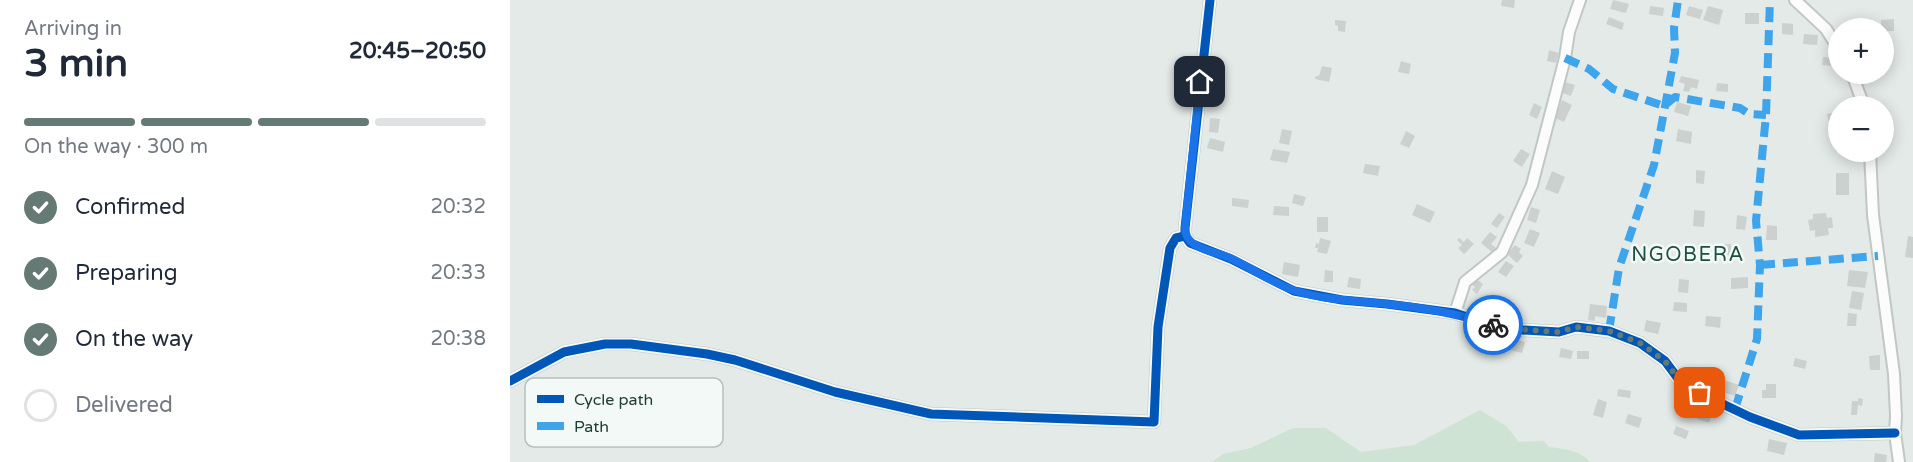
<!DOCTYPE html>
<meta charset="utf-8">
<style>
:root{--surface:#fff;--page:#f6f6f7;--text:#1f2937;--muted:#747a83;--line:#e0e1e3;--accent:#667a75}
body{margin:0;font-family:"Varela Round",sans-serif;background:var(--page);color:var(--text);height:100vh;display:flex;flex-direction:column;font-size:22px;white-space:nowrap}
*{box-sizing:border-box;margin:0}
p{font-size:20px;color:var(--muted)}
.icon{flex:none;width:33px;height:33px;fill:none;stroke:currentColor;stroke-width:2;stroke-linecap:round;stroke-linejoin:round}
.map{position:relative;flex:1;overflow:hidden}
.drawer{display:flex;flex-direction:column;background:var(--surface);width:510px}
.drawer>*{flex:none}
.fabs{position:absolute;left:1318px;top:18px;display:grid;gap:12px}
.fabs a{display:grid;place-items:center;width:66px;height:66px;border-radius:50%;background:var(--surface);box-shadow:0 3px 15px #0003;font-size:30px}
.pin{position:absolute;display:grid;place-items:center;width:51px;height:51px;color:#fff;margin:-26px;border-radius:12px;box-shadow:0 3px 9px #0006}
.courier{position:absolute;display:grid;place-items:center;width:60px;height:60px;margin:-30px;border:4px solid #1a73e8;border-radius:50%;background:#fff;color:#222;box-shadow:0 2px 8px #0007}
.summary em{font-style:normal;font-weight:800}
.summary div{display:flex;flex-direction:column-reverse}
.summary{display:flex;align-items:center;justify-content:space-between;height:102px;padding:0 24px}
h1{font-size:39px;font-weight:800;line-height:45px}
.bar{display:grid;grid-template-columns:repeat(4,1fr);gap:9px 6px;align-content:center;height:72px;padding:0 24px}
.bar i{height:8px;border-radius:4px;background:var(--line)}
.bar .current{background:var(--accent)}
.bar p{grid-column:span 4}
ol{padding:0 24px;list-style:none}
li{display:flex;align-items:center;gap:18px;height:66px}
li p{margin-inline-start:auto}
li .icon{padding:6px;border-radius:50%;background:var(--accent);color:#fff;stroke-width:4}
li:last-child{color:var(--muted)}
li i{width:33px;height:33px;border:3px solid var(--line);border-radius:50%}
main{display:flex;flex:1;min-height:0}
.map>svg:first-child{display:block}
.green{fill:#cee3d4}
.building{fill:#ccd1cf}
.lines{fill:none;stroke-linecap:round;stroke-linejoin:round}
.minor-casing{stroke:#c1c7c4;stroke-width:14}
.minor{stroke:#fbfcfb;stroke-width:10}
.quiet{stroke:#3ea4ec;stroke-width:8;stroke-dasharray:15 8;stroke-linecap:butt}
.cycleway-casing{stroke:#f3f9f6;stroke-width:13}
.cycleway{stroke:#0057b8;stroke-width:9}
.done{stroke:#667a75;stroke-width:6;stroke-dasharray:0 10.8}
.route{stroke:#1a73e8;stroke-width:8}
.labels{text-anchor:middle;stroke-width:5;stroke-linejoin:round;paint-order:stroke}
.quarter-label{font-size:20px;letter-spacing:1.5px;fill:#1e4f44;stroke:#f3f9f6}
.key{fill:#f3f9f6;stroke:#b4c1bd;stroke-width:1.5}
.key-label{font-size:16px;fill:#223d37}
</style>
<main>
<section class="drawer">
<div class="summary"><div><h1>3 min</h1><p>Arriving in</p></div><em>20:45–20:50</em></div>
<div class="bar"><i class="current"></i><i class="current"></i><i class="current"></i><i></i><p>On the way · 300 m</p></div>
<ol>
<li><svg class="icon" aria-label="check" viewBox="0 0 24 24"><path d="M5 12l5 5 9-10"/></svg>Confirmed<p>20:32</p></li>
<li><svg class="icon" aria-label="check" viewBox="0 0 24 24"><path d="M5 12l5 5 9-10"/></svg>Preparing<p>20:33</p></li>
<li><svg class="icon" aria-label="check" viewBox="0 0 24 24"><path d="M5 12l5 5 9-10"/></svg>On the way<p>20:38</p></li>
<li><i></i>Delivered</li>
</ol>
</section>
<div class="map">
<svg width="1403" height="462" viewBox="0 0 1403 462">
<rect width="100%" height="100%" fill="#e4eae7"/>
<path class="green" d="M970,410l26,16 13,16 25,-1 5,6c15,2 31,3 41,15h-378l11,-8 28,-6 42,-20h33l35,24 53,-7z"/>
<g class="building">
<path d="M992,0h13l-1,8 -13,-2z"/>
<path d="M1103,0l16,4 -3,9 -16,-4z"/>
<path d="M1140,6l14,2 -1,8 -14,-2z"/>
<path d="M1179,6l14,4 -3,9 -14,-4z"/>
<path d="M1198,6l15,4 -4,15 -16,-5z"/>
<rect x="1235" y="13" width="14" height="11"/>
<path d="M1099,17l15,6 -2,7 -16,-6z"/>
<path d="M1384,19v12h-10v-3h-3v-8z"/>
<path d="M825,20l11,1 -1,11 -7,-1v-5l-3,-1z"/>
<path d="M1272,23l11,1v11l-11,-1z"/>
<path d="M1294,34l14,1 -1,10 -14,-1z"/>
<path d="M1039,50l10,3 -3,10 -9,-2z"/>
<path d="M1313,57l11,1v8l-12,-1z"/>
<path d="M891,61l10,3 -2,10 -11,-2z"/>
<path d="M812,66l10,2 -3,14 -14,-3 1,-3h3z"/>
<path d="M1171,76l18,4 -2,9 -6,-2 -2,5 -6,-1 2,-7 -6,-2z"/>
<path d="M1055,82l10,3 -4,11 -9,-3z"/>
<path d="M1207,83l11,1v8l-12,-1z"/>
<path d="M1052,100l10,5 -8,17 -9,-4z"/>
<path d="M1167,102l14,4 -3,10 -14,-4z"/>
<path d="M1024,103l8,4 -5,12 -8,-4z"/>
<path d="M1327,112l2,14 -9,1 -3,-13z"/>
<path d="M700,118l10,1 -2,14 -9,-1z"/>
<path d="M772,129l10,2 -3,14 -10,-2z"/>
<path d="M1168,129l14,3 -1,12 -15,-3z"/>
<path d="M896,131l9,5 -6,12 -9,-4z"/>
<path d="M700,138l15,4 -2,10 -16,-4z"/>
<path d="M763,149l17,3 -3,11 -17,-3z"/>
<path d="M1011,149l9,5 -8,13 -9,-6z"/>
<path d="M855,164l15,2 -2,10 -15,-3z"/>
<path d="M1186,170l9,1 -1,13 -8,-1z"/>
<path d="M1042,171l13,6 -7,17 -13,-5z"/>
<rect x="1326" y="173" width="13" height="22"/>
<path d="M784,194l12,3 -3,9 -11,-3z"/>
<path d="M722,198l17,2 -1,8 -16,-2z"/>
<path d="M907,204l18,8 -5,11 -18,-8z"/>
<path d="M764,206l15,1v9l-16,-1z"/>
<path d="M1021,207l9,3 -4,13 -9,-3z"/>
<path d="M1184,210l11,1 -1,16 -11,-1z"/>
<path d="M989,213l6,4 -8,11 -6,-4z"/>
<path d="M1316,213l1,5 5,-1 1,11h-5l1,7 -14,2v-7l-5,1 -2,-11 5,-1v-5z"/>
<path d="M1227,215l10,2 -2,13 -9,-1z"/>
<rect x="807" y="217" width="11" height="15"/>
<path d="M1257,225l10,1v14h-11z"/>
<path d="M1020,229l10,4 -6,14 -10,-4z"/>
<path d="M980,232l7,5 -6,7 5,4 -4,4 -11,-9z"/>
<path d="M1398,236l5,1v21l-8,-1z"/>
<path d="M810,238l11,3 -4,13 -10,-2 1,-4h-3l1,-5 3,1z"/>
<path d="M949,238l5,4 3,-4 7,6 -10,10 -6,-6 4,-3 -5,-5z"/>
<rect x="1212" y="244" width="9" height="15"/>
<path d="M1005,245l6,4 -2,3 4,4 -6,7 -10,-9z"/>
<path d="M996,261l8,5 -8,11 -8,-5z"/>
<path d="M774,262l16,3 -2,12 -16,-3z"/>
<path d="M815,270l8,1v11h-9z"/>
<path d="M1339,270l19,2 -3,16 -18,-2z"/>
<path d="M839,277l12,2 -1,10 -13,-2z"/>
<path d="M1238,277v11l-17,1v-11z"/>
<path d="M965,278l8,6 -6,10 -5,-4 3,-3 -4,-3z"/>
<path d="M1169,279l10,1 -1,13 -10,-1z"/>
<path d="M1342,291l12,2 -3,17 -12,-2z"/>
<path d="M1164,302l13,1v9l-14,-1z"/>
<path d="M1080,304l17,2 -1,12 -11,-2v5l-7,-1z"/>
<path d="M1338,313l9,1 -1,12h-9z"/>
<path d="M1196,316l15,1 -1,11 -15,-2z"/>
<path d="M1136,320l15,3 -3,11 -14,-3z"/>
<path d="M982,335l15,4 -3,9 -15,-4z"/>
<path d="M999,338l16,4 -3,11 -16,-4z"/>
<path d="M1051,348l12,3 -2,8 -12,-2z"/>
<rect x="1067" y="351" width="12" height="8"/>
<path d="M1370,355v15h-10l-1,-14z"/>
<path d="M1285,358l12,3 -2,8 -12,-3z"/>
<path d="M1211,379l18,6 -4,11 -18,-6z"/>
<path d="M1256,384h10v14h-14v-8h4z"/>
<path d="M1108,389l13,2 -1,7 -13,-2z"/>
<path d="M1348,398l5,1 -1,7 -4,-1 -1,10h-6l1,-14h6z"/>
<path d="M1088,399l9,3 -4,16 -10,-3z"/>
<path d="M1189,410l13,4 -3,9 -12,-4z"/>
<path d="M1118,414l14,4 -3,10 -14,-5z"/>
<path d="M1166,426l13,5 -3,8 -13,-5z"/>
<path d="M1259,439l18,4 -3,12 -17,-4z"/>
<path d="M1365,453l12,2 -1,7h-12z"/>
</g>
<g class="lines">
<defs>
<g id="minor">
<path d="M700,0l-25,228v8l5,7 41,16 63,32 48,9 45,4 68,9 49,16 55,3 17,-5 33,4 31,12 25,18 18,24 67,32 49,18 96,-2"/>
<path d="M1285,0l31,29 13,21"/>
<path d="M1342,74l12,32"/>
<path d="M1360,152l3,63 21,159 2,42 -1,17 4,29"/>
<path d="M945,313l10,-31 37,-30 30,-67 33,-127 4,-26 11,-32"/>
<path d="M0,381l54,-29 41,-8h26l76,10 28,6 100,32 96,22 223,8 4,-95 12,-79 6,-10 9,-2"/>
</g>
</defs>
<use href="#minor" class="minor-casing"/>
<use href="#minor" class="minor"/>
<g class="quiet">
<path d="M1055,58l24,11 24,20 51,17 11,-9 65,11 9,6 17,1"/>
<path d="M1250,265l118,-9"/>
<path d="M1099,331l10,-63 35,-103 21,-112 -1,-25 4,-28"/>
<path d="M1225,409l22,-70 3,-74 -4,-44 10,-106 4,-115"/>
</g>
<defs>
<g id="cycleway">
<path d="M700,0l-25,228v8l5,7 41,16 63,32 48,9 45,4 68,9 49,16 55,3 17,-5 33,4 31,12 25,18 18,24 67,32 49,18 96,-2"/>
<path d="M0,381l54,-29 41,-8h26l76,10 28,6 100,32 96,22 223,8 4,-95 12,-79 6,-10 9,-2"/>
</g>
</defs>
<use href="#cycleway" class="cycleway-casing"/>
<use href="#cycleway" class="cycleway"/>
</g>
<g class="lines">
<path class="done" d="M983,325l11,3 38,3 17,1 17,-5 33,4 31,12 25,18 18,24 17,8"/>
<path class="route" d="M690,82l-15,146c0,21 29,23 45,30 22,10 43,26 66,33 29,9 60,10 90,13 37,3 72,10 107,21"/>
</g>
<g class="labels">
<g class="quarter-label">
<text x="1178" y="261">NGOBERA</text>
</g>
</g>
<rect x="15" y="378" width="198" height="69" rx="9" class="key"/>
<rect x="27" y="395" width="27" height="8" fill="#0057b8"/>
<rect x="27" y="422" width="27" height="8" fill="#3ea4ec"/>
<g class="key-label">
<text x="64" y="405">Cycle path</text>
<text x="64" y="432">Path</text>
</g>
</svg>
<div class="fabs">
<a>+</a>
<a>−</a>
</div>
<div class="pin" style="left:1190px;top:393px;background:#ea580c"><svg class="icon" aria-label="bag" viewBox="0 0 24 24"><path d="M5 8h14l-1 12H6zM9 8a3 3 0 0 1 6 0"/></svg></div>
<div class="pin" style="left:690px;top:82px;background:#1f2937"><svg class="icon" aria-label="home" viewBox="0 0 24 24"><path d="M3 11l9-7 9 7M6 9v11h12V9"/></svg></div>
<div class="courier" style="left:983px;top:325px"><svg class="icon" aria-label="bike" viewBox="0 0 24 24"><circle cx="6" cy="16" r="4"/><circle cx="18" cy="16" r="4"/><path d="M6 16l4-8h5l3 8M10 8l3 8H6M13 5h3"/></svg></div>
</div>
</main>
